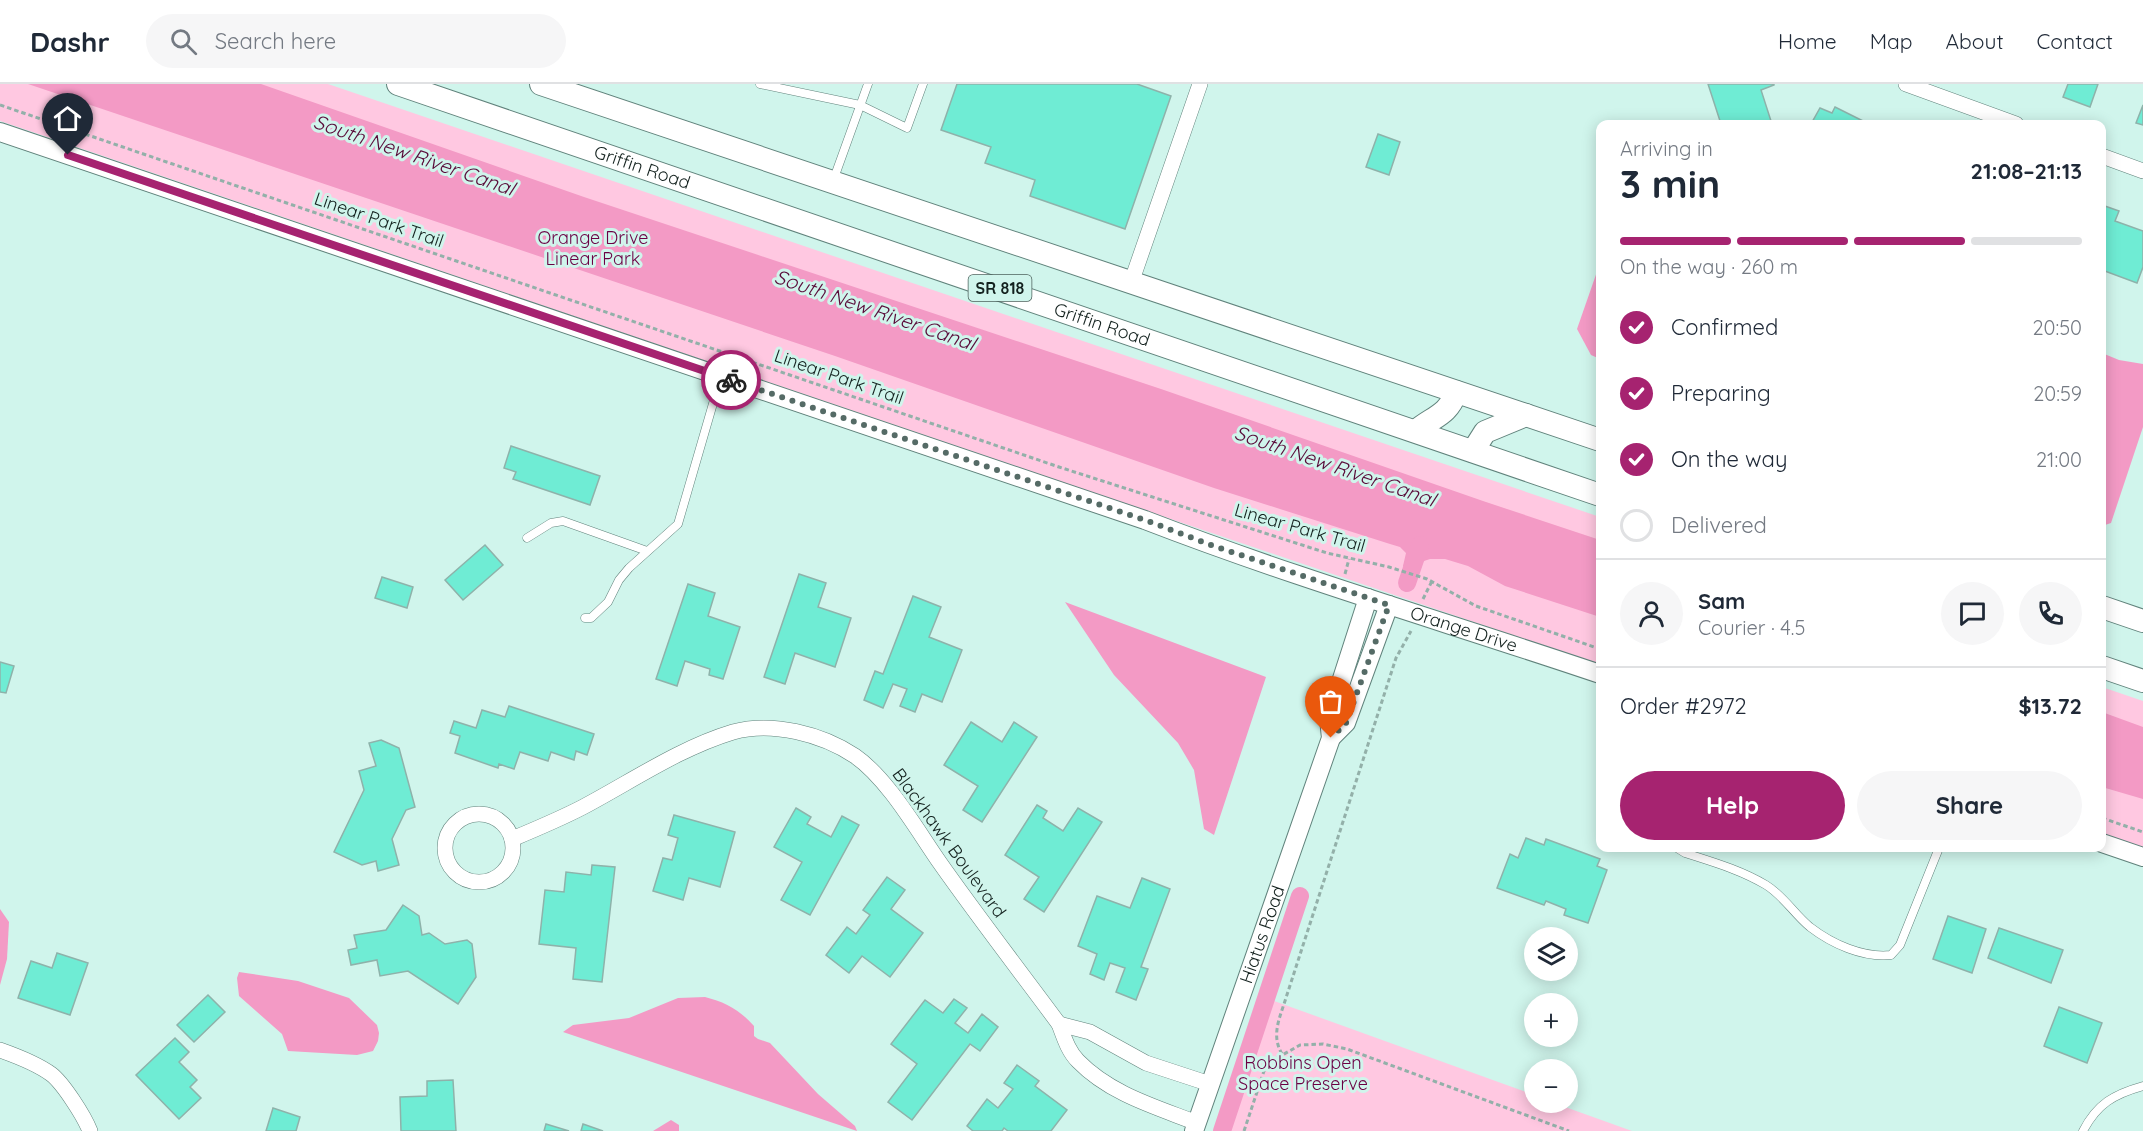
<!DOCTYPE html>
<meta charset="utf-8">
<style>
:root{--surface:#fff;--page:#f6f6f7;--text:#1f2937;--muted:#747a83;--line:#e0e1e3;--accent:#a62370}
body{margin:0;font-family:Quicksand,sans-serif;background:var(--page);color:var(--text);height:100vh;display:flex;flex-direction:column;font-size:22px;white-space:nowrap}
*{box-sizing:border-box;margin:0}
p{font-size:20px;color:var(--muted)}
.icon{flex:none;width:33px;height:33px;fill:none;stroke:currentColor;stroke-width:2;stroke-linecap:round;stroke-linejoin:round}
.map{position:relative;flex:1;overflow:hidden}
.side{position:absolute;left:1596px;top:36px;width:510px;height:732px;display:flex;flex-direction:column;background:var(--surface);border-radius:12px;box-shadow:0 3px 15px #0003}
.side>*{flex:none}
.buttons{position:absolute;left:1524px;top:843px;display:grid;gap:12px}
.buttons a{display:grid;place-items:center;width:54px;height:54px;border-radius:50%;background:var(--surface);box-shadow:0 3px 15px #0003;font-size:30px}
.pin{position:absolute;display:grid;place-items:center;width:51px;height:51px;color:#fff;margin:-62px -26px;border-radius:50% 50% 50% 0;rotate:-45deg;box-shadow:0 0 6px #0007}
.pin .icon{rotate:45deg}
.courier{position:absolute;display:grid;place-items:center;width:60px;height:60px;margin:-30px;border:4px solid #a62370;border-radius:50%;background:#fff;color:#222;box-shadow:0 2px 8px #0007}
.headline em{font-style:normal;font-weight:700}
.headline div{display:flex;flex-direction:column-reverse}
.headline{display:flex;align-items:center;justify-content:space-between;height:102px;padding:0 24px}
h1{font-size:39px;font-weight:700;line-height:45px}
.bar{display:grid;grid-template-columns:repeat(4,1fr);gap:9px 6px;align-content:center;height:72px;padding:0 24px}
.bar i{height:8px;border-radius:4px;background:var(--line)}
.bar .current{background:var(--accent)}
.bar p{grid-column:span 4}
.line{display:flex;align-items:center;gap:15px;padding:0 24px;border-top:2px solid var(--line)}
.line div{flex:1}
.round{display:grid;place-items:center;flex:none;width:63px;height:63px;border-radius:32px;background:var(--page)}
ol{padding:0 24px;list-style:none}
li{display:flex;align-items:center;gap:18px;height:66px}
li p{margin-inline-start:auto}
li .icon{padding:6px;border-radius:50%;background:var(--accent);color:#fff;stroke-width:4}
li:last-child{color:var(--muted)}
li i{width:33px;height:33px;border:3px solid var(--line);border-radius:50%}
.button{display:flex;gap:12px;margin-top:auto;padding:12px 24px}
.button a{flex:1;height:69px;border-radius:36px;background:var(--accent);color:#fff;font-size:24px;font-weight:700;line-height:69px;text-align:center}
.button a+a{background:var(--page);color:var(--text)}
header{display:flex;align-items:center;gap:36px;box-sizing:border-box;height:84px;padding:0 30px;background:var(--surface);border-bottom:2px solid var(--line)}
header strong{font-size:28px}
nav{display:flex;gap:33px;margin-inline-start:auto;font-size:21px}
.search{width:420px;height:54px;background:var(--page);display:flex;align-items:center;gap:15px;box-sizing:border-box;padding:0 21px;border-radius:33px;color:var(--muted);font-size:22px}
.map>svg:first-child{display:block}
.green{fill:#ffc8e1}
.water{fill:#f39ac5}
.lines{fill:none;stroke-linecap:round;stroke-linejoin:round}
.canal{stroke:#f39ac5;stroke-width:18}
.building{fill:#6fecd4;stroke:#8eb2aa;stroke-width:1.5}
.service-casing{stroke:#61837c;stroke-width:9}
.minor-casing{stroke:#61837c;stroke-width:16}
.tertiary-casing{stroke:#61837c;stroke-width:20}
.primary-casing{stroke:#61837c;stroke-width:24}
.path{stroke:#93b0a9;stroke-width:3;stroke-dasharray:4.5 3;stroke-linecap:butt}
.service{stroke:#fff;stroke-width:8}
.minor{stroke:#fff;stroke-width:15}
.tertiary{stroke:#fff;stroke-width:18}
.primary{stroke:#fff;stroke-width:22}
.done{stroke:#556b66;stroke-width:6;stroke-dasharray:0 10.8}
.route{stroke:#a62370;stroke-width:8}
.labels{text-anchor:middle;stroke-width:6;stroke-linejoin:round;paint-order:stroke}
.shield{fill:#d0f5ec;stroke:#4c615c;stroke-width:1.5}
.shield-label{font-size:16px;font-weight:bold;fill:#13211e}
.street-label{font-size:18px;fill:#13211e;stroke:#d0f5ec}
.park-label{font-size:18px;fill:#6b0044;stroke:#d0f5ec}
.water-label{font-size:20px;font-style:italic;fill:#590b39;stroke:#d0f5ec}
</style>
<header>
<strong>Dashr</strong>
<div class="search"><svg class="icon" aria-label="search" viewBox="0 0 24 24"><circle cx="10" cy="10" r="6"/><path d="M15 15l6 6"/></svg>Search here</div>
<nav><a>Home</a><a>Map</a><a>About</a><a>Contact</a></nav>
</header>
<div class="map">
<svg width="2143" height="1047" viewBox="0 0 2143 1047">
<rect width="100%" height="100%" fill="#d0f5ec"/>
<g class="green">
<path d="M0,0h328l1272,433v148l-1600,-544z"/>
<path d="M2102,603l41,14v147l-41,-14z"/>
<path d="M1266,914l268,97v7l20,1 78,28h-410z"/>
</g>
<g class="water">
<path d="M28,0h233l323,113 577,192 322,112 117,39v77l-95,-31 -37,-20 -23,-7h-15l-9,3 -2,9 -16,-5 3,-13 -6,-6 -10,-3 -176,-56 -379,-132z"/>
<path d="M1600,179v96l-9,-4 -14,-26z"/>
<path d="M2102,269l17,7 24,4v63l-32,96 -9,3z"/>
<path d="M1065,518l201,75 -52,158 -10,-6 -10,-59 -16,-27 -64,-68z"/>
<path d="M2102,628l41,15v72l-41,-12z"/>
<path d="M0,825l9,13 -2,37 -7,26z"/>
<path d="M239,888l59,9 51,17 28,27 2,8 -1,8 -5,10 -16,4 -69,-4 -6,-17 -43,-38 -2,-18z"/>
<path d="M705,913c20,5 35,13 49,29v10l4,3 12,4 48,51 37,32 2,5 -294,-99 10,-7 56,-7 49,-20z"/>
<path d="M671,1036l8,5v6h-26z"/>
</g>
<g class="lines">
<g class="canal">
<path d="M1407,499l13,-38"/>
<path d="M1222,1047l78,-235"/>
</g>
</g>
<g class="building">
<path d="M957,0h180l34,12 -46,133 -95,-33 5,-16 -50,-17 6,-16 -50,-17z"/>
<path d="M1708,0h66v1l-13,5 10,31 -11,3h-39z"/>
<path d="M2068,0h30l-8,23 -27,-10z"/>
<path d="M2143,21v20l-7,-2z"/>
<path d="M1835,23l34,17h-58l9,-16 12,5z"/>
<path d="M1378,50l22,8 -11,33 -23,-8z"/>
<path d="M2102,121l17,6 -4,10 28,10v36l-6,16 -35,-13z"/>
<path d="M511,362l89,30 -10,29 -77,-26 3,-7 -12,-4z"/>
<path d="M485,461l18,20 -40,35 -18,-20z"/>
<path d="M799,490l27,9 -8,24 33,11 -16,49 -40,-14 -10,31 -21,-7z"/>
<path d="M382,493l31,10 -6,21 -32,-10z"/>
<path d="M688,500l27,9 -7,23 32,11 -17,52 -14,-4 1,-6 -25,-8 -8,25 -21,-7z"/>
<path d="M913,512l28,11 -12,30 33,13 -20,52 -20,-8 -7,18 -15,-6 7,-17 -14,-5 -10,24 -19,-8 11,-29 8,3z"/>
<path d="M0,578l14,4 -8,27 -6,-1z"/>
<path d="M509,622l85,28 -7,21 -11,-4 -2,9 -23,-8 -3,9 -28,-9 -6,17 -15,-5 -1,4 -43,-15 5,-17 -10,-3 4,-12 22,7 6,-18 23,7z"/>
<path d="M971,638l31,20 12,-20 23,15 -55,85 -19,-12 15,-24 -34,-21z"/>
<path d="M381,656l18,8 16,59 -9,3 -14,29 7,26 -21,6 -2,-10 -14,4 -28,-13 30,-62 -5,-19 17,-5 -7,-23z"/>
<path d="M1037,721l10,6 -4,7 20,13 15,-23 24,14 -58,90 -20,-13 15,-22 -34,-22z"/>
<path d="M796,724l15,9 -4,7 24,13 11,-21 17,9 -49,90 -29,-15 21,-38 -28,-15z"/>
<path d="M674,731l61,17 -15,55 -31,-9 -6,22 -30,-9 10,-33 9,2 6,-22 -10,-3z"/>
<path d="M1526,754l18,7 2,-6 54,20 -3,7 10,4 -19,53 -24,-8 2,-6 -20,-8 -2,4 -47,-17 13,-34 8,4z"/>
<path d="M592,781l23,2 -13,115 -29,-3 3,-31 -37,-4 6,-54 19,2 2,-20 25,3z"/>
<path d="M887,793l18,13 -14,19 32,24 -33,44 -28,-21 -13,17 -23,-18 21,-28 9,7 14,-19 -7,-5z"/>
<path d="M1142,794l28,11 -29,78 7,2 -12,31 -20,-8 9,-24 -15,-5 -6,17 -14,-6 7,-20 -19,-8 19,-50 33,12z"/>
<path d="M403,821l16,11 3,19 7,-2 16,11 22,-4 5,4 4,33 -18,27 -50,-33 -28,5 -3,-16 -26,5 -3,-15 9,-2 -3,-13 32,-5z"/>
<path d="M1948,832l38,13 -14,44 -39,-14z"/>
<path d="M1999,844l64,22 -12,33 -63,-25z"/>
<path d="M57,869l31,10 -18,52 -52,-17 13,-37 21,7z"/>
<path d="M208,911l17,17 -31,30 -17,-17z"/>
<path d="M954,915l13,9 -12,15 13,10 14,-19 16,13 -18,24 -10,-7 -58,76 -24,-18 29,-38 -26,-20 34,-44 18,13z"/>
<path d="M2059,923l43,16 -15,40 -43,-17z"/>
<path d="M175,954l14,14 -10,10 18,18 -7,7 11,11 -22,21 -43,-44z"/>
<path d="M1017,981l22,16 -4,5 32,24 -16,21h-43l-4,-3 -2,3h-29l-6,-5 20,-27 11,9 15,-19 -9,-6z"/>
<path d="M453,996l3,51h-55l-1,-34 27,-1v-15z"/>
<path d="M273,1024l27,9 -4,14h-30z"/>
<path d="M546,1040l23,7h-25z"/>
<path d="M583,1040l20,7h-22z"/>
</g>
<g class="lines">
<defs>
<g id="service">
<path d="M760,0l100,21 47,23 16,-44"/>
<path d="M833,97l35,-97"/>
<path d="M527,454l24,-15 12,-2 84,30"/>
<path d="M585,534h6l17,-16 11,-22 10,-12 49,-44 43,-148"/>
<path d="M1677,764l8,5c28,9 56,17 81,32 18,11 28,29 44,42 22,17 53,31 81,28l9,-10 39,-97"/>
<path d="M2083,1047c14,-27 31,-37 60,-45"/>
</g>
<g id="minor">
<path d="M1906,0l110,40"/>
<path d="M2102,72l41,15"/>
<path d="M1131,199l69,-199"/>
<circle cx="479" cy="764" r="34"/>
<path d="M512,755c24,-10 48,-20 71,-32 49,-26 97,-59 150,-75 39,-11 89,2 122,24 33,23 62,74 85,107 38,54 79,107 119,161 5,13 9,27 19,37 32,33 78,46 119,62"/>
<path d="M1059,940l31,8 56,31 64,21"/>
<path d="M0,966c17,6 36,13 51,24 12,9 33,42 39,57"/>
</g>
<g id="tertiary">
<path id="s1" d="M0,48l1145,388c150,58 304,103 455,154"/>
<path d="M1331,654l15,-15 43,-118"/>
<path d="M2102,759l41,14"/>
<path id="s2" d="M1194,1047l137,-393 -2,-19 39,-121"/>
</g>
<g id="primary">
<path id="s3" d="M398,0l1202,411"/>
<path d="M541,0l1059,356"/>
<path d="M1416,347c16,-14 32,-15 40,-39"/>
<path d="M1473,367l12,-19 41,-17"/>
<path d="M2102,523l41,14"/>
<path d="M2102,583l41,14"/>
</g>
</defs>
<use href="#service" class="service-casing"/>
<use href="#minor" class="minor-casing"/>
<use href="#tertiary" class="tertiary-casing"/>
<use href="#primary" class="primary-casing"/>
<g class="path">
<path d="M0,21l1059,362 268,86 62,14 38,12 49,27 124,43"/>
<path d="M1345,490l4,-15"/>
<path d="M1423,515l9,-18"/>
<path d="M2102,734l41,14"/>
<path d="M1282,970c-10,-17 -4,-32 2,-50l112,-346 15,-27"/>
<path d="M1244,1047l20,-60 6,-9 30,-17 23,-1 24,5 222,82"/>
</g>
<use href="#service" class="service"/>
<use href="#minor" class="minor"/>
<use href="#tertiary" class="tertiary"/>
<use href="#primary" class="primary"/>
</g>
<g class="lines">
<path class="done" d="M731,296l414,140 66,25 178,60 -43,118 -15,15"/>
<path class="route" d="M68,71l663,225"/>
</g>
<g class="labels">
<rect class="shield" x="968.5" y="191" width="63" height="26" rx="4.5"/>
<g class="shield-label">
<text x="1000" y="210">SR 818</text>
</g>
<g class="street-label">
<text dy="6" stroke="none"><textPath href="#s3" startOffset="258">Griffin Road</textPath></text>
<text transform="translate(379 136) rotate(19)" y="6">Linear Park Trail</text>
<text dy="6" stroke="none"><textPath href="#s3" startOffset="744">Griffin Road</textPath></text>
<text transform="translate(839 293) rotate(19)" y="6">Linear Park Trail</text>
<text transform="translate(1300 444) rotate(16)" y="6">Linear Park Trail</text>
<text dy="6" stroke="none"><textPath href="#s1" startOffset="1546">Orange Drive</textPath></text>
<text transform="translate(949 759) rotate(54)" y="6">Blackhawk Boulevard</text>
<text dy="6" stroke="none"><textPath href="#s2" startOffset="208">Hiatus Road</textPath></text>
</g>
<g class="park-label">
<text x="593" y="160">Orange Drive<tspan x="593" dy="21">Linear Park</tspan></text>
<text x="1303" y="985">Robbins Open<tspan x="1303" dy="21">Space Preserve</tspan></text>
</g>
<g class="water-label">
<text transform="translate(414 71) rotate(19)" y="7">South New River Canal</text>
<text transform="translate(875 226) rotate(19)" y="7">South New River Canal</text>
<text transform="translate(1335 382) rotate(19)" y="7">South New River Canal</text>
</g>
</g>
</svg>
<div class="buttons">
<a><svg class="icon" aria-label="layers" viewBox="0 0 24 24"><path d="M12 4l9 5-9 5-9-5zM3 14l9 5 9-5"/></svg></a>
<a>+</a>
<a>−</a>
</div>
<div class="pin" style="left:1331px;top:654px;background:#ea580c"><svg class="icon" aria-label="bag" viewBox="0 0 24 24"><path d="M5 8h14l-1 12H6zM9 8a3 3 0 0 1 6 0"/></svg></div>
<div class="pin" style="left:68px;top:71px;background:#1f2937"><svg class="icon" aria-label="home" viewBox="0 0 24 24"><path d="M3 11l9-7 9 7M6 9v11h12V9"/></svg></div>
<div class="courier" style="left:731px;top:296px"><svg class="icon" aria-label="bike" viewBox="0 0 24 24"><circle cx="6" cy="16" r="4"/><circle cx="18" cy="16" r="4"/><path d="M6 16l4-8h5l3 8M10 8l3 8H6M13 5h3"/></svg></div>
<section class="side">
<div class="headline"><div><h1>3 min</h1><p>Arriving in</p></div><em>21:08–21:13</em></div>
<div class="bar"><i class="current"></i><i class="current"></i><i class="current"></i><i></i><p>On the way · 260 m</p></div>
<ol>
<li><svg class="icon" aria-label="check" viewBox="0 0 24 24"><path d="M5 12l5 5 9-10"/></svg>Confirmed<p>20:50</p></li>
<li><svg class="icon" aria-label="check" viewBox="0 0 24 24"><path d="M5 12l5 5 9-10"/></svg>Preparing<p>20:59</p></li>
<li><svg class="icon" aria-label="check" viewBox="0 0 24 24"><path d="M5 12l5 5 9-10"/></svg>On the way<p>21:00</p></li>
<li><i></i>Delivered</li>
</ol>
<div class="line" style="height:108px"><a class="round"><svg class="icon" aria-label="person" viewBox="0 0 24 24"><circle cx="12" cy="8" r="4"/><path d="M4 21q1-7 8-7t8 7"/></svg></a><div><b>Sam</b><p>Courier · 4.5</p></div><a class="round"><svg class="icon" aria-label="chat" viewBox="0 0 24 24"><path d="M4 5h16v11H9l-5 4z"/></svg></a><a class="round"><svg class="icon" aria-label="phone" viewBox="0 0 24 24"><path d="M5 4h4l2 5-3 2q2 4 5 5l2-3 5 2v4C11 20 4 13 5 4z"/></svg></a></div>
<div class="line" style="height:78px"><div>Order #2972</div><b>$13.72</b></div>
<div class="button"><a>Help</a><a>Share</a></div>
</section>
</div>
